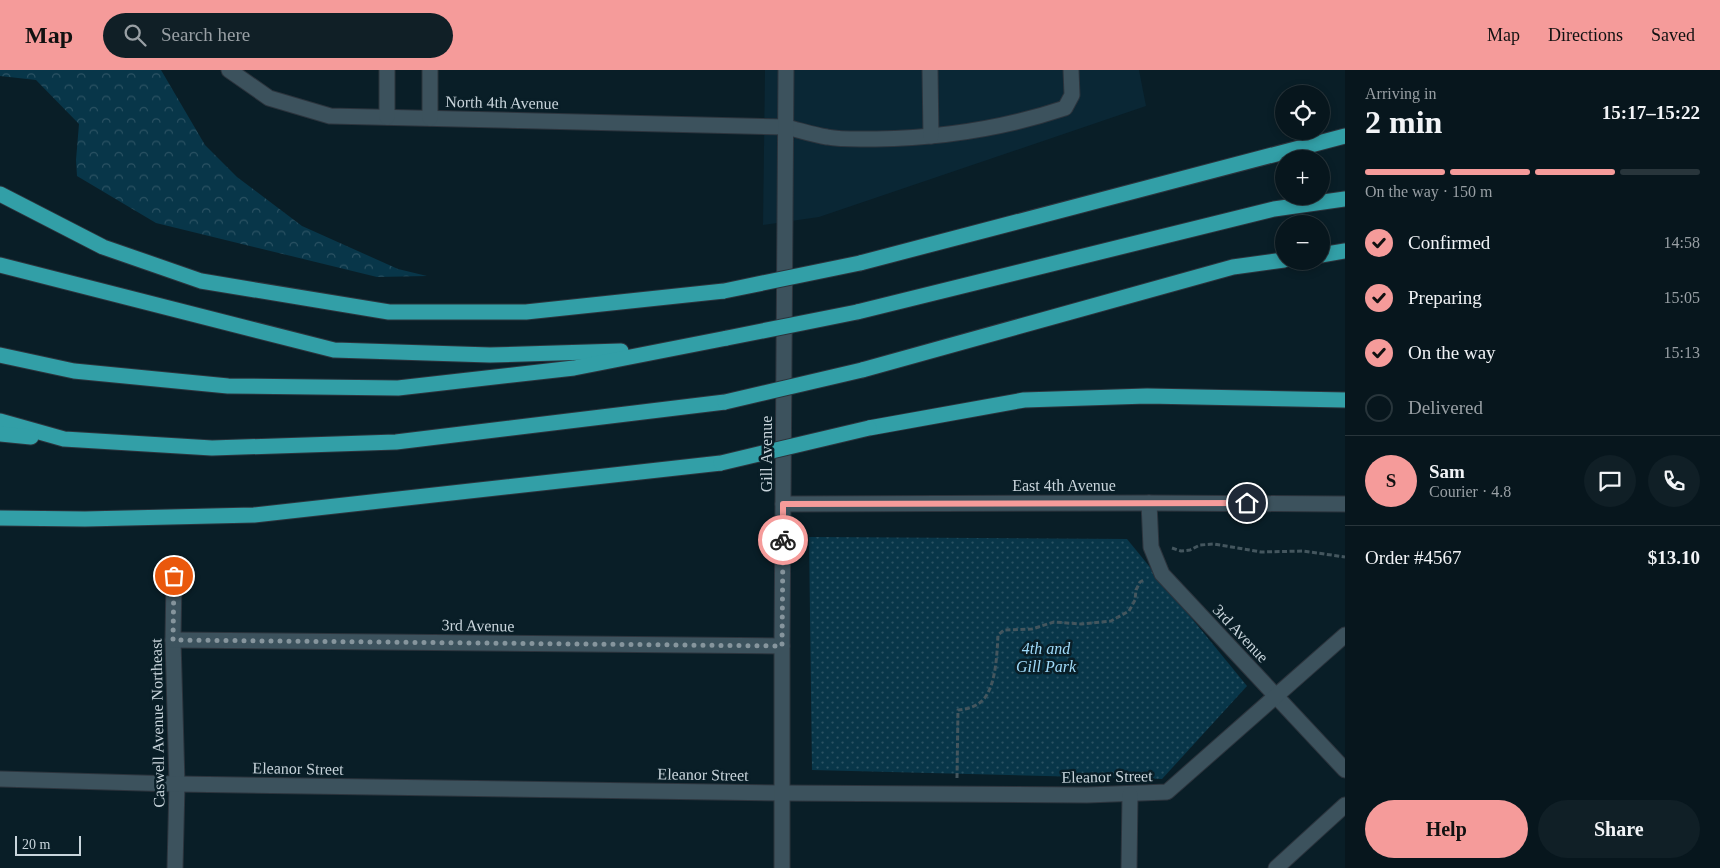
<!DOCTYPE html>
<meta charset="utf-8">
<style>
:root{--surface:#07161d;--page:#101f26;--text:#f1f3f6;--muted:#989fa4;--line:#28353b;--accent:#f59b9a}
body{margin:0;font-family:"Times New Roman",serif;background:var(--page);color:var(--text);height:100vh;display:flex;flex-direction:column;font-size:19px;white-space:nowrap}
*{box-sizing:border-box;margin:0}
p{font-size:16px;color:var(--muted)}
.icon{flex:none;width:28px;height:28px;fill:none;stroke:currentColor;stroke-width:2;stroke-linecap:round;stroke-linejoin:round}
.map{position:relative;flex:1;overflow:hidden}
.side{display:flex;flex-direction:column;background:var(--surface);width:375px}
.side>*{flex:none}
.fabs{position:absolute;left:1275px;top:15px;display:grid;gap:10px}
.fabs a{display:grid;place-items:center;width:55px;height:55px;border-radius:50%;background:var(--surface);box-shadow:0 2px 8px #0003,0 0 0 1px var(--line);font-size:25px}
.scale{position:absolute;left:15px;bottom:12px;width:66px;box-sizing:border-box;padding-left:5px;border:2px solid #c9d5dc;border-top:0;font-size:14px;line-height:18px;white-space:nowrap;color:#c9d5dc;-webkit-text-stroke:4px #091e27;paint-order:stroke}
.pin{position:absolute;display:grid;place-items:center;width:42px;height:42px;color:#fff;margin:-21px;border:2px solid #fff;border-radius:50%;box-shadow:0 1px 5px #0007}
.courier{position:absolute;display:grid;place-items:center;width:50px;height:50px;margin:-25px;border:4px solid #f59b9a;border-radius:50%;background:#fff;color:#222;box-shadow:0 1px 6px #0007}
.overview em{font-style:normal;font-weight:700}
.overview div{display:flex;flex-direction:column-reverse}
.overview{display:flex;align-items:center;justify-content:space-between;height:85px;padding:0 20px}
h1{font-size:32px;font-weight:700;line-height:38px}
.bar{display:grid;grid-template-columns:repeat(4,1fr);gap:8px 5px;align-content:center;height:60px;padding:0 20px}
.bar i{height:6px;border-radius:4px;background:var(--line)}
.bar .selected{background:var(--accent)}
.bar p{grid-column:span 4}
.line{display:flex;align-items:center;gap:12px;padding:0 20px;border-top:1px solid var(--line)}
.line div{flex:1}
.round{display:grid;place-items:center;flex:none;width:52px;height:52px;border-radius:26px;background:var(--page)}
ol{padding:0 20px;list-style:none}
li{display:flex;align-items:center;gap:15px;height:55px}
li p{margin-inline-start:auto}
li .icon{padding:5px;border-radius:50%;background:var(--accent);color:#111;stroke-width:4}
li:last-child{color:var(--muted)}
li i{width:28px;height:28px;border:2px solid var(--line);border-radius:50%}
.cta{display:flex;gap:10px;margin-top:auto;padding:10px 20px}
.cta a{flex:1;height:58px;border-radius:30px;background:var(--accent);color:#111;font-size:20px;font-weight:700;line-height:58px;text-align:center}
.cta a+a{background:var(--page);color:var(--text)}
header{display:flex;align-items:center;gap:30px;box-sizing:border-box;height:70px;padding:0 25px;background:var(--accent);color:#111}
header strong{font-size:24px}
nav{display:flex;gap:28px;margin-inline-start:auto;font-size:18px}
.search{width:350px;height:45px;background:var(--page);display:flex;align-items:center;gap:12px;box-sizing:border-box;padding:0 18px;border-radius:28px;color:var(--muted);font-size:19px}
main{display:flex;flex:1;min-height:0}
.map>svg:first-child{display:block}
.built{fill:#0a2735}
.forest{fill:url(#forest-crowns)}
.park{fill:url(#park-dots)}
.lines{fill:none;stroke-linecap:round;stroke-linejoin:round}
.minor-casing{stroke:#2c343d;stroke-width:17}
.highway-casing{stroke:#2c343d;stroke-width:17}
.path{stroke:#44565e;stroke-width:3;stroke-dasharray:5 2.5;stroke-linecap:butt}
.minor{stroke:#3c525d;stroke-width:15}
.highway{stroke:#329fa7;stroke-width:15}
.highway-bridge-casing{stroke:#2c343d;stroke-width:17;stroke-linecap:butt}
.highway-bridge{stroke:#329fa7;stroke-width:15}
.done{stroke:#86959d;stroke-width:5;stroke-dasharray:0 9}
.route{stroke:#f59b9a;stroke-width:6}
.labels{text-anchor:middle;stroke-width:5;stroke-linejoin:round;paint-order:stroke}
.street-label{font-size:16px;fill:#c9d5dc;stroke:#091e27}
.park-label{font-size:16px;font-style:italic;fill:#a0dbfa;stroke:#091e27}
</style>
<header>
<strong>Map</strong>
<div class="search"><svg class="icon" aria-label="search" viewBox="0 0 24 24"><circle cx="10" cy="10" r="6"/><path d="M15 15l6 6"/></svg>Search here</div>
<nav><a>Map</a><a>Directions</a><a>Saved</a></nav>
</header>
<main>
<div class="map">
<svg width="1345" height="798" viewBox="0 0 1345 798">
<defs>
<pattern id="forest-crowns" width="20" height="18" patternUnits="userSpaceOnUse" patternTransform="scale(1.25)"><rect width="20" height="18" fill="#083649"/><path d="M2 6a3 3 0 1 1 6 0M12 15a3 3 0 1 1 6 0" fill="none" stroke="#2b5263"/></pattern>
<pattern id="park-dots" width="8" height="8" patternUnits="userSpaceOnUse" patternTransform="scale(1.25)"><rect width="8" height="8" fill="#083649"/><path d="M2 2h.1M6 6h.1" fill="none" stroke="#2b5263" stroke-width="1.8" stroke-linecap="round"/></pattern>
</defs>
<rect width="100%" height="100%" fill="#091e27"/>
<path class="built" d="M765,0h374l7,36 -327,111 -56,8z"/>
<path class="forest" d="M0,0h161l44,75 32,32 65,49 96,43 29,7 -50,1 -221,-54 -79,-47 -1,-16 3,-36 -43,-44 -36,-4z"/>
<path class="park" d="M809,467l318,2 120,147 -85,93 -350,-9z"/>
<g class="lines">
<defs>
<g id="minor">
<path d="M229,0l40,28 61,18 456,11c13,3 27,8 41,10 16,3 33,2 49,2 64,-1 129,-11 189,-31l7,-13 -1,-25"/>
<path d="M387,0v47"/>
<path d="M430,0v48"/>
<path d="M930,0l1,66"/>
<path d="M1149,433l2,44 11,27 183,196"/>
<path d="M783,434l366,-1 196,1"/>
<path d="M174,507l-1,63 4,144 -2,84"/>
<path d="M173,570l609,6"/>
<path d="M0,709l177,5 605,9 305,2 80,-3 178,-157"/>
<path d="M782,798v-222l4,-576"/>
<path d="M1129,798l1,-73"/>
<path d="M1276,798l69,-63"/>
</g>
<g id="highway">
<path d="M0,124l103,53 98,34 188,31h137l198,-21"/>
<path d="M1321,185l24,-4"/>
<path d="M860,193l485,-127"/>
<path d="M0,195l334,85 156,5 131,-4"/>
<path d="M857,242l417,-103 71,-10"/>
<path d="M0,285l74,16 154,15 170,2 176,-20 153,-30"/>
<path d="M862,300l371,-103 51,-7"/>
<path d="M0,351l64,18 148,9 184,-6 329,-40"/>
<path d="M869,358l155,-28 123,-4 198,4"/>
<path d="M0,364l31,3"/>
<path d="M0,448l85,1 169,-4 467,-52"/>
</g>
</defs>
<use href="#minor" class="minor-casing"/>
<use href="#highway" class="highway-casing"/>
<g class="path">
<path d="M1172,478l9,3 9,-1 10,-5 14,-1 47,8 42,-1 42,6"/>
<path d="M957,708l1,-68c9,-1 18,-3 25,-10 13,-14 14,-46 15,-65l6,-5 28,-1 22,-7 27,2 30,-3 18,-10 6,-11 1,-10 4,-8 4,-2"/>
</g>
<use href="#minor" class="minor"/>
<use href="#highway" class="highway"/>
<defs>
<g id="highway-bridge">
<path d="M724,221l136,-28"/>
<path d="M727,268l130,-26"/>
<path d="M725,332l137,-32"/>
<path d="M721,393l148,-35"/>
</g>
</defs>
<use href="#highway-bridge" class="highway-bridge-casing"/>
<use href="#highway-bridge" class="highway-bridge"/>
</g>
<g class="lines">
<path class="done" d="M174,506l-1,64 609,6 1,-106"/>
<path class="route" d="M783,470v-36l464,-1"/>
</g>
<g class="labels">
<g class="street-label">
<text transform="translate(502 32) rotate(1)" y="6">North 4th Avenue</text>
<text transform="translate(766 384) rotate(-90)" y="6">Gill Avenue</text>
<text x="1064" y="421">East 4th Avenue</text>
<text transform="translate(478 555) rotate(1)" y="6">3rd Avenue</text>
<text transform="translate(1241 563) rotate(47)" y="6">3rd Avenue</text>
<text transform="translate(157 653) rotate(-91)" y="6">Caswell Avenue Northeast</text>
<text transform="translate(298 698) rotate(1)" y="6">Eleanor Street</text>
<text transform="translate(703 704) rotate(1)" y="6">Eleanor Street</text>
<text transform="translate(1107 706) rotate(-1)" y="6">Eleanor Street</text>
</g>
<g class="park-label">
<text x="1046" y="584">4th and<tspan x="1046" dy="18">Gill Park</tspan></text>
</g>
</g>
</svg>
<div class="fabs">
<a><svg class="icon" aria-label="locate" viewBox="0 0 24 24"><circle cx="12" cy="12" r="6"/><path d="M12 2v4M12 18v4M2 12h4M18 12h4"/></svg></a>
<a>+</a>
<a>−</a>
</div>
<div class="scale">20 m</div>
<div class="pin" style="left:174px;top:506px;background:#ea580c"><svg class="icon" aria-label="bag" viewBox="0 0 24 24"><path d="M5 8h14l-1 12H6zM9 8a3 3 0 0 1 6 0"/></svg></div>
<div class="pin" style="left:1247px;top:433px;background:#1f2937"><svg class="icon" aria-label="home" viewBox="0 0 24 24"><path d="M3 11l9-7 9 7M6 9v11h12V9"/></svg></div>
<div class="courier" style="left:783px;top:470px"><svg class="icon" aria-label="bike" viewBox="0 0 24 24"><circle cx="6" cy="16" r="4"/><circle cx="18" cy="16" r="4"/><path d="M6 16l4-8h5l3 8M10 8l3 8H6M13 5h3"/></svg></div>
</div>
<section class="side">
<div class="overview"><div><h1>2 min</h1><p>Arriving in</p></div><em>15:17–15:22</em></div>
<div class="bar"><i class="selected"></i><i class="selected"></i><i class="selected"></i><i></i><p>On the way · 150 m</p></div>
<ol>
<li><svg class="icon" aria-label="check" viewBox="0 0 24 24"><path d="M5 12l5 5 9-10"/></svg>Confirmed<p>14:58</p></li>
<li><svg class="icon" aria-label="check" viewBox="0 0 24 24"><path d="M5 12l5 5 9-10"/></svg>Preparing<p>15:05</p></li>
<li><svg class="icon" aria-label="check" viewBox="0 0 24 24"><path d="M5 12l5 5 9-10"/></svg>On the way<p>15:13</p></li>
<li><i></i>Delivered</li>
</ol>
<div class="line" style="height:90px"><b class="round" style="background:var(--accent);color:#111">S</b><div><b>Sam</b><p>Courier · 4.8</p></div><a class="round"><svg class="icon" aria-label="chat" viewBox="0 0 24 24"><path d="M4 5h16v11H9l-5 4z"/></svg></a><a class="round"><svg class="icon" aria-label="phone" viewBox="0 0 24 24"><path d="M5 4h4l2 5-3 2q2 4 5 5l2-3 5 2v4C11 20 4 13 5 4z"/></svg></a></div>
<div class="line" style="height:65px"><div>Order #4567</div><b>$13.10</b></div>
<div class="cta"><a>Help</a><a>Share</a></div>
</section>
</main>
